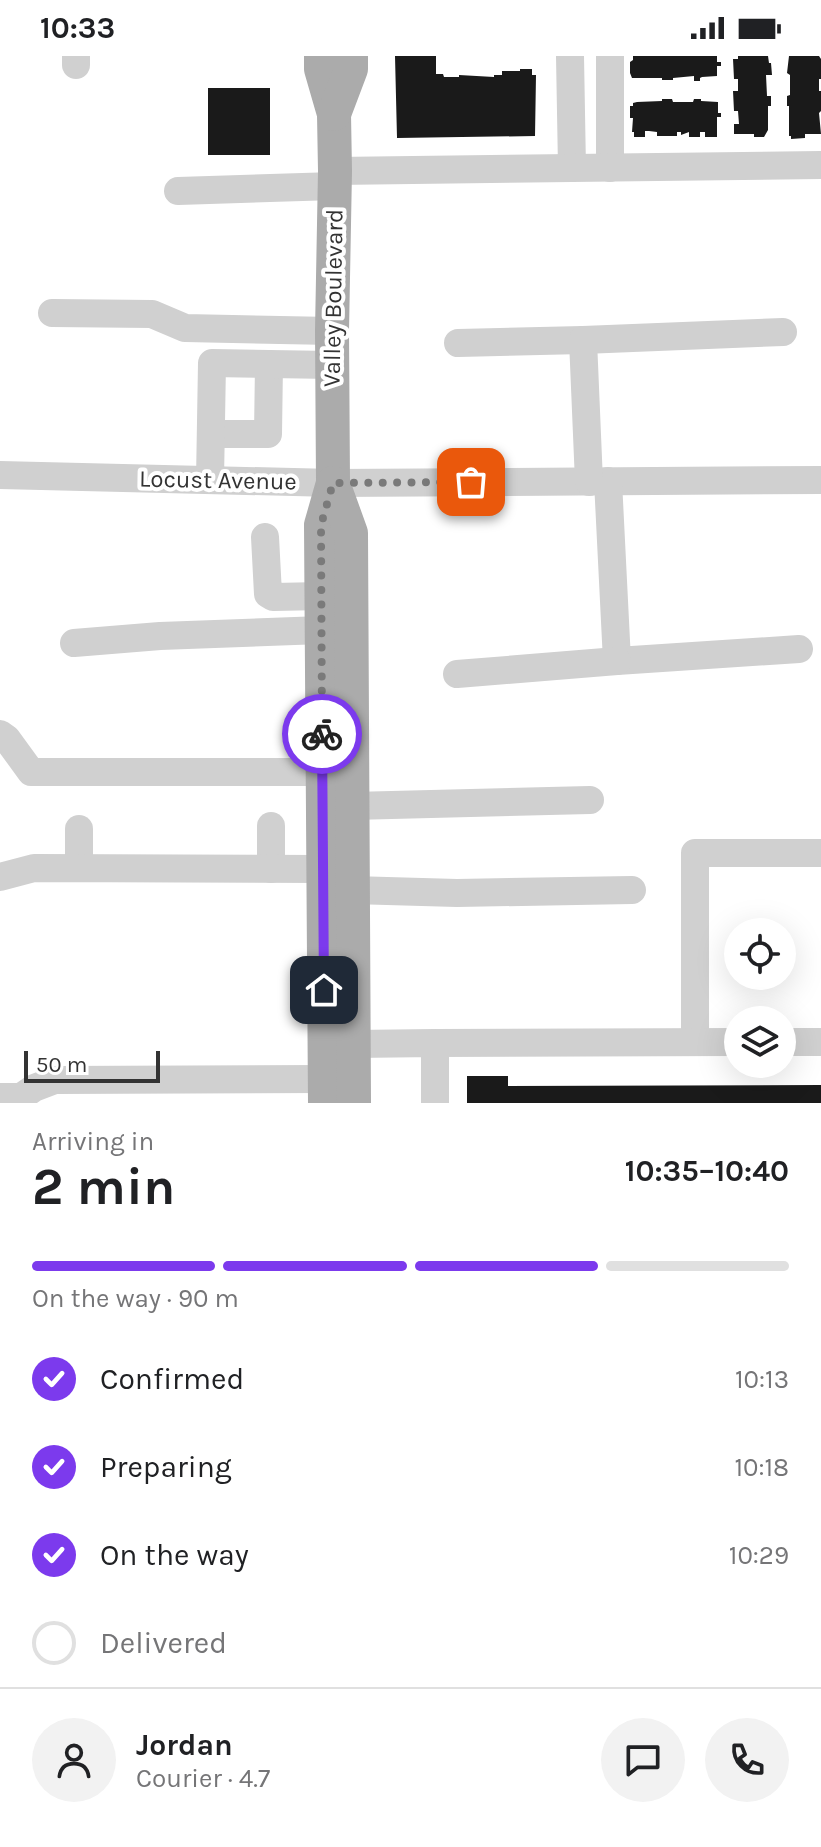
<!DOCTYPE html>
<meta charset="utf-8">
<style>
:root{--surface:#fff;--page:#f2f2f2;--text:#202124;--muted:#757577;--line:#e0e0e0;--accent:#7c3aed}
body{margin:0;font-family:Karla,sans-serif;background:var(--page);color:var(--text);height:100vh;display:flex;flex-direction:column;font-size:30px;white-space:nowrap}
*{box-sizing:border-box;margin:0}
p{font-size:26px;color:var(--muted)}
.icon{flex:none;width:44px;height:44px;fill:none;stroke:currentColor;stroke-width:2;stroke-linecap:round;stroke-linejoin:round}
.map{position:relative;height:1047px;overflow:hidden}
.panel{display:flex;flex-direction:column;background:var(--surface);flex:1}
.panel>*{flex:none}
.tools{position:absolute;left:724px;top:862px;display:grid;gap:16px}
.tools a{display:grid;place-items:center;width:72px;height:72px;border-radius:50%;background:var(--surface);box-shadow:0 8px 32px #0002;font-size:40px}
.scale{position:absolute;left:24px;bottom:20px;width:136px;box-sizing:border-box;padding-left:8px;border:4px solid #333;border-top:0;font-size:22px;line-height:28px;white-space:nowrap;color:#333;-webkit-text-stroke:6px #fff;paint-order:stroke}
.pin{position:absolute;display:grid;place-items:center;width:68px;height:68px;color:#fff;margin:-34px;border-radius:16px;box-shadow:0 4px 12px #0006}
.courier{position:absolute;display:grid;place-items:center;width:80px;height:80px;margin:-40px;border:6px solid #7c3aed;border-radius:50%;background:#fff;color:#222;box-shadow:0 2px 10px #0007}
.head em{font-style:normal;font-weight:700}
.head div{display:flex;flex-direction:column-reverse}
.head{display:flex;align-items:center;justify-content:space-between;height:136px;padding:0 32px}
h1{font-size:52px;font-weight:700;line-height:60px}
.bar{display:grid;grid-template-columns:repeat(4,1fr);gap:12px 8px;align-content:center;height:96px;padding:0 32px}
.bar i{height:10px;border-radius:6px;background:var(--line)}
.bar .current{background:var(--accent)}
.bar p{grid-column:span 4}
.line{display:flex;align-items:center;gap:20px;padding:0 32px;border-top:2px solid var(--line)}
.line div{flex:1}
.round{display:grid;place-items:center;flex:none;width:84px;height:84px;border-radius:42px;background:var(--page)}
ol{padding:0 32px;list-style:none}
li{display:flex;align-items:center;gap:24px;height:88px}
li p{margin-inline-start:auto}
li .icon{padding:8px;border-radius:50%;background:var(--accent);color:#fff;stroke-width:4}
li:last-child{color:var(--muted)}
li i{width:44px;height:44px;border:4px solid var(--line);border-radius:50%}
.status{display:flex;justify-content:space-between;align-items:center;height:56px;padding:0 40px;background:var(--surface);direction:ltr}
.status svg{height:22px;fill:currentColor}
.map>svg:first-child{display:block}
.building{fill:#1a1a1a}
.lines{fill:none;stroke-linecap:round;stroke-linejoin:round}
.minor{stroke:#d0d0d0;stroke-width:28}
.major{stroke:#ababab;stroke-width:34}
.done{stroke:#7a7a7a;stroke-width:8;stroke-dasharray:0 14.4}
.route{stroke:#7c3aed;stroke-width:10}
.labels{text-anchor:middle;stroke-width:8;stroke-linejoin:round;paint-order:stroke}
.street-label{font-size:24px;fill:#333;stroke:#fff}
</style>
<div class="status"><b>10:33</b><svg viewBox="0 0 49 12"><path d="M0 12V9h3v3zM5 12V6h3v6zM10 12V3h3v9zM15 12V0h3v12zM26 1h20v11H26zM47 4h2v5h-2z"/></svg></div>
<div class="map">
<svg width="821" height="1047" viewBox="0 0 821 1047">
<rect width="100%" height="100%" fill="#fff"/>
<g class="building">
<path d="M395,0h41v18h7l1,3h15v-2l35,2v-2h8v-4h18v-2h12v6h4l-1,61 -138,2z"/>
<path d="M633,0h84v6h4v4h-4v10l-15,1 -2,1v3h-6v-5l-21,2v2h-11v-2h-30l-2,-5v-11l3,-2z"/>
<path d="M738,0h30l1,7h2l1,12h-6l1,21h4v10h-3v24l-4,7h-10v-3h-20v-10h5l-1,-13h-4l-1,-20h5v-12h-4l-1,-20h5z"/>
<path d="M789,0h30l2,3v20h-2v12h2v20l-2,2 2,21h-16v4l-14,1v-3h-2v-30h-2v-10l3,-1v-20l-3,-2z"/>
<rect x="208" y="32" width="62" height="67"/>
<path d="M662,43h10l1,3h20l1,-3h7v2l17,1v11h3v4h-4v20h-12v-5h-5v5h-11v-5l-8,3v-3h-4v4h-20v-4l-8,-1h-4v6h-11v-5h-2l1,-14h-3v-12h3v-3l4,-1 25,-1z"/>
<path d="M467,1020h41v10l313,-1v18h-354z"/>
</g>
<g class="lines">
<g class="minor">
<path d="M76,0v9"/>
<path d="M570,0l2,112"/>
<path d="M610,0v112"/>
<path d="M335,115l486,-6"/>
<path d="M178,135l157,-5"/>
<path d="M52,257l100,1 33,14 147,3"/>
<path d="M458,287l125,-3"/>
<path d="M211,378h57l1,-70"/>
<path d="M0,419l333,8 488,-3"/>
<path d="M210,424l2,-117 120,2"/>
<path d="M608,425l9,180 182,-12"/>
<path d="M589,426l-6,-142 200,-8"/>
<path d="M265,481l3,57 5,3 49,-1"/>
<path d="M74,587l86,-7 162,-6"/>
<path d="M457,618l160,-13"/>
<path d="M0,678l7,5 24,33h291"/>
<path d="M352,750l238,-6"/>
<path d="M271,770v43"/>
<path d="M79,773v39"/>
<path d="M0,821l34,-9 288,1"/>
<path d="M352,834l105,3 175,-3"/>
<path d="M695,986v-189h126"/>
<path d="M782,986h39"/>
<path d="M435,987l303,-1"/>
<path d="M354,988l81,-1v60"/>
<path d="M0,1041h21l13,-9 21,-8 270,-1"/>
</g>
<g class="major">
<path d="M321,0v13l13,45 1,57 -3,160 1,152 -12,42 4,578"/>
<path d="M334,58l17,-45v-13"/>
<path d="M333,427l18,50 3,570"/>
</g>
</g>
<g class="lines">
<path class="done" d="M322,678l-1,-209 12,-42 138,-1"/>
<path class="route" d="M322,678l2,256"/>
</g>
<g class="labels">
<g class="street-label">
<text transform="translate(333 242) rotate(-89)" y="8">Valley Boulevard</text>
<text transform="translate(218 424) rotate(1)" y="8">Locust Avenue</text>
</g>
</g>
</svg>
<div class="tools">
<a><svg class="icon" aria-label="locate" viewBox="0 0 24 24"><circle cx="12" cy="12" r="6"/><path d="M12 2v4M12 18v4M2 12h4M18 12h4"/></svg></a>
<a><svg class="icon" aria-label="layers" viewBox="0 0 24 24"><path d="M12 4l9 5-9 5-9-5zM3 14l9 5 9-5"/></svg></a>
</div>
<div class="scale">50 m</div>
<div class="pin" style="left:471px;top:426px;background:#ea580c"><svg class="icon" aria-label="bag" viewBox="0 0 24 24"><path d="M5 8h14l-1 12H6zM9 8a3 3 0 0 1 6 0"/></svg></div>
<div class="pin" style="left:324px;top:934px;background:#1f2937"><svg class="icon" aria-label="home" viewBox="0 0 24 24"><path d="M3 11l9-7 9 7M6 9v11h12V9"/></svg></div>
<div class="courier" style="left:322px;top:678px"><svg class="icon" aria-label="bike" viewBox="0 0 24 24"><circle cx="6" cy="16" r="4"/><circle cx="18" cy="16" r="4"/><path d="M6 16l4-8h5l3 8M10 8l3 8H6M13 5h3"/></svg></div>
</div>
<section class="panel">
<div class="head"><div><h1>2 min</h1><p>Arriving in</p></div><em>10:35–10:40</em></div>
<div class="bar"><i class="current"></i><i class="current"></i><i class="current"></i><i></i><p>On the way · 90 m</p></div>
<ol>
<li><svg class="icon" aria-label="check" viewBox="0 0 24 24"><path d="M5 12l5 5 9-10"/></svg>Confirmed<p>10:13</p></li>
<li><svg class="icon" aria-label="check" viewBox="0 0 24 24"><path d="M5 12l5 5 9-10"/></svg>Preparing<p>10:18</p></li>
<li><svg class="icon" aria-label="check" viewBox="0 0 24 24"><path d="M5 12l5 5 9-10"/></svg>On the way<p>10:29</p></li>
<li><i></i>Delivered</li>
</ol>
<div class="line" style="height:144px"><a class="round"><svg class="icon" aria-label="person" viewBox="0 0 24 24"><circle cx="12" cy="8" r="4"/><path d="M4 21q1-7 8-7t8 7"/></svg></a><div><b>Jordan</b><p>Courier · 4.7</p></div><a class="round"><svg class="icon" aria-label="chat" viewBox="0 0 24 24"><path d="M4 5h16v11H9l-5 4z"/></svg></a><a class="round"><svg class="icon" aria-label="phone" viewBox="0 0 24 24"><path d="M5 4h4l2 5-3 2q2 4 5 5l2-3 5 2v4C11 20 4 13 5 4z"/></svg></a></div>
</section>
